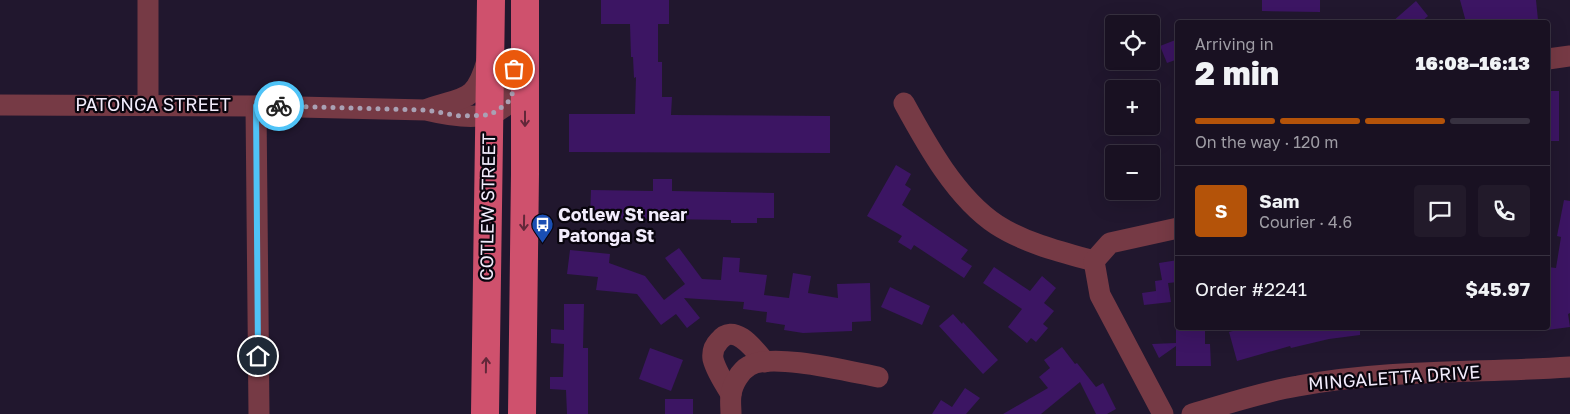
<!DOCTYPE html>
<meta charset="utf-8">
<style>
:root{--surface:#191122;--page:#221a2a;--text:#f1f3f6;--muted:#9f9da5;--line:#373140;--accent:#b45309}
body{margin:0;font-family:"Golos Text",sans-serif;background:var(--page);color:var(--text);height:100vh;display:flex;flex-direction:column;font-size:19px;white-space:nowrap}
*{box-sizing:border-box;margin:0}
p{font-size:16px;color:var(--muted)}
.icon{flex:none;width:28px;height:28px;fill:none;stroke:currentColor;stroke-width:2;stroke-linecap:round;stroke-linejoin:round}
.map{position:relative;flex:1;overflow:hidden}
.sheet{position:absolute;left:1175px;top:20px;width:375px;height:310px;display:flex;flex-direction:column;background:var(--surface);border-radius:5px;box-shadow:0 5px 20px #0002,0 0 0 1px var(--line)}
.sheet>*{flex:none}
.buttons{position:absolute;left:1105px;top:15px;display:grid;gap:10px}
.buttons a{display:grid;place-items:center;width:55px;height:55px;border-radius:5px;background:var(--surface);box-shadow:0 5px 20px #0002,0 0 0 1px var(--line);font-size:25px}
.pin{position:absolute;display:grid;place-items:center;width:42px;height:42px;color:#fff;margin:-21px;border:2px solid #fff;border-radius:50%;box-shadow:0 1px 5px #0007}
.courier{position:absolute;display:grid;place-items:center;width:50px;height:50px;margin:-25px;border:4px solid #4fc3f7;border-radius:50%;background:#fff;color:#222;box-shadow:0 1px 6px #0007}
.summary em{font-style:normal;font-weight:800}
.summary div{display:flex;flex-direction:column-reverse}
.summary{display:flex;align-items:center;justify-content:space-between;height:85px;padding:0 20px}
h1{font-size:32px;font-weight:800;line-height:38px}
.bar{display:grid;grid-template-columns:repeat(4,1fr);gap:8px 5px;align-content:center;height:60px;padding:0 20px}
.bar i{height:6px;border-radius:4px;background:var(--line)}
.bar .active{background:var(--accent)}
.bar p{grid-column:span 4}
.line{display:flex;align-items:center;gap:12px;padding:0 20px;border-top:1px solid var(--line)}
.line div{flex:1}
.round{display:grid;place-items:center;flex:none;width:52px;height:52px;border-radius:5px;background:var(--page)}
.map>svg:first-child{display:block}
.building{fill:#3c1563}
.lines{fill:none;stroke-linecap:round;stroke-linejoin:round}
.minor{stroke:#763a45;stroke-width:21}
.major{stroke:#cf516d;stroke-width:28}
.oneway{stroke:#622739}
.done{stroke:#a9a1b4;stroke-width:5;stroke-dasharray:0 9}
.route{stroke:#4fc3f7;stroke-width:6}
.labels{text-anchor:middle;stroke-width:4.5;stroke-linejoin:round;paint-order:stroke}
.street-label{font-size:18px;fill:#f2ecfc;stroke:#09050e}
.poi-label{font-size:18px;font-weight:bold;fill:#f2ecfc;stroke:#09050e;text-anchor:start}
</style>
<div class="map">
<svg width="1570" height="414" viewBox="0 0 1570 414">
<rect width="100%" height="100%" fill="#21172e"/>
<g class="building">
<path d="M601,0h68v24h-11v38h4v35h10l-1,18 159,1v37l-261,-1v-38h66l1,-37 -2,1 -1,-21h-2l-1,-33h-29z"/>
<path d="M1262,0h58v12l-58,-1z"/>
<path d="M1460,0h76l2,20 -24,2h-48z"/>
<path d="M1416,1l12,15 -7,6h-29z"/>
<path d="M1178,39v20l-11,4 -7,-17z"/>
<rect x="1548" y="91" width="11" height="50"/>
<path d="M896,165l15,9 -6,11 6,4 -9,16 66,45 -7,9 11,7 -8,12 -50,-33 -3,5 -13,-8 4,-6 -35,-20z"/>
<path d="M653,179h19v12l102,2v25h-17v5h-26v-3l-141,-2 1,-28 62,1z"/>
<path d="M1564,200l6,1v112l-2,1 2,13 -23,3 1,-63 8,1 5,-31 -4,-1z"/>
<path d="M679,248l23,31 19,1 2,-23 17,1 -1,14 28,3 -3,20 25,3 4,-25 18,3 -3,17 30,5 -1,-14 33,-1 1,38 -19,1v9l-49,2 -19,-3 1,-5 -19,-3 1,-10 -24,-3 1,-7 -60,-4 16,20 -13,10 -11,-14 -15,11 -24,-31 -41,-4 2,-13 -31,-3 3,-24 40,4 -1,9 36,13 19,24 21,-16 -20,-26z"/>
<path d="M1178,260v22l-10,1 3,19 -27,3 -2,-12 14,-2 -1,-10 7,-1 -3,-17z"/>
<path d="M994,267l36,24 12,-15 14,12 -12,15 10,8 -11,13 5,4 -12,14 -5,-4 -4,5 -19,-16 14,-18 -39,-26z"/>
<path d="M890,287l40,19 -8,19 -41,-18z"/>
<path d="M564,304h20l-1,44h5v66h-21l-1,-24 -16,-1v-12h13l1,-33 -13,-1v-14l13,1z"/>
<path d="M953,314l9,10 1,-2 35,38 -15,14 -44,-48z"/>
<path d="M1244,328h116v7l-31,4 -38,9 -1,-2 -53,15 -8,-29z"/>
<path d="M1176,329h29v15h5l1,22h-35v-20l-17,12 -7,-14 24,-1z"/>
<path d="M1062,347l13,17 2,-1 19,24 7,-4 13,26 -9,5h-11l-16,-32 -39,32h-38l45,-26 -9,-11 11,-9 -6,-8z"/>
<path d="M650,348l33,12 -12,31 -32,-12z"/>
<path d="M965,388l15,10 -14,16h-34l9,-14 11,7z"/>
<rect x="665" y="399" width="28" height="15"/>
</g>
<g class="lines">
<g class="minor">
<path d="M1548,59l22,-3"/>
<path d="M904,103c23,42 52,95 93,122 28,18 64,27 97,36"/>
<path d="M0,105l256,1 170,4c25,6 77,17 87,-18 2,-7 1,-16 1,-23"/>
<path d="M148,105v-105"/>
<path d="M256,106l3,308"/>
<path d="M428,109c37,-13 47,-6 59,-48"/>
<path d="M731,394c-7,-11 -15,-23 -18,-35 -1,-7 1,-13 6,-18 15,-20 36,9 46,21"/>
<path d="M731,414c0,-6 -1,-13 0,-19 1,-10 9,-24 18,-29 22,-14 102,6 129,11"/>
<path d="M1163,414l-63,-119 -6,-34 16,-18 68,-15"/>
<path d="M1192,414c35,-10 70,-22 106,-28 89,-17 182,-13 272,-19"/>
</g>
<g class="major">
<path d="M485,414l6,-414"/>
<path d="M522,414l3,-240v-174"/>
</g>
</g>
<defs><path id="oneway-shaft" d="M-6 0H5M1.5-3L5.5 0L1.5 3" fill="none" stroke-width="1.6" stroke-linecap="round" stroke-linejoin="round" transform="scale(1.25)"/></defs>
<g class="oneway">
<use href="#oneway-shaft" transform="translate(525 119) rotate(90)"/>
<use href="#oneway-shaft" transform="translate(524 223) rotate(91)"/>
<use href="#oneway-shaft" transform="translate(486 365) rotate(-89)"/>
</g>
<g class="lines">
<path class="done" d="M279,106l147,4 34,6 29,-1 9,-5 10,-8 5,-10 1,-23"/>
<path class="route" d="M258,356l-2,-250h23"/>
</g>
<defs>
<symbol id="bus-pin" viewBox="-11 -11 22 30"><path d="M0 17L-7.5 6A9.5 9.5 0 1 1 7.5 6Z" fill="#1a4fb4" stroke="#09050e"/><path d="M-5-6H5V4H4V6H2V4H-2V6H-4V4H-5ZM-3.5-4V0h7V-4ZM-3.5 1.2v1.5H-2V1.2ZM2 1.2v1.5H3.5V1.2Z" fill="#fff"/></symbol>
</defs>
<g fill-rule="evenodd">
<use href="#bus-pin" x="530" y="212" width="25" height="34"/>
</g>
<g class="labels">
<g class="street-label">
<text x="153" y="111">PATONGA STREET</text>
<text transform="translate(488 207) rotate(-89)" y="6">COTLEW STREET</text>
<text transform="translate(1394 378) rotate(-4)" y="6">MINGALETTA DRIVE</text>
</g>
<g class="poi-label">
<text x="558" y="221">Cotlew St near<tspan x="558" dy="21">Patonga St</tspan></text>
</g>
</g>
</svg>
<div class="buttons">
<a><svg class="icon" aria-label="locate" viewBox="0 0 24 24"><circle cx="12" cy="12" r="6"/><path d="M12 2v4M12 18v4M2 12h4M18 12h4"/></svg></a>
<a>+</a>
<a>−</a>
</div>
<div class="pin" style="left:514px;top:69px;background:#ea580c"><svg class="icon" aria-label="bag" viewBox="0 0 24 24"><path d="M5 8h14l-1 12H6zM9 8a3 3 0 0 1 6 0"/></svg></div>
<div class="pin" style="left:258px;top:356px;background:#1f2937"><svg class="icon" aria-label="home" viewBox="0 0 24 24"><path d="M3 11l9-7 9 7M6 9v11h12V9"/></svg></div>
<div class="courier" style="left:279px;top:106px"><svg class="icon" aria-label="bike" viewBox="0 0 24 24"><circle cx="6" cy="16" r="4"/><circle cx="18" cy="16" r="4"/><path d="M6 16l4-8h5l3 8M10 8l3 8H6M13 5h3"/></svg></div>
<section class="sheet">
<div class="summary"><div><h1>2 min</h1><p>Arriving in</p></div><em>16:08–16:13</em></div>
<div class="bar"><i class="active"></i><i class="active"></i><i class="active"></i><i></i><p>On the way · 120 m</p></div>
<div class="line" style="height:90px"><b class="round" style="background:var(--accent);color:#fff">S</b><div><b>Sam</b><p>Courier · 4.6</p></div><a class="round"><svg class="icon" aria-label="chat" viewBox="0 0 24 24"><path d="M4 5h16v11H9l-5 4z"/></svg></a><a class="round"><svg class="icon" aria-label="phone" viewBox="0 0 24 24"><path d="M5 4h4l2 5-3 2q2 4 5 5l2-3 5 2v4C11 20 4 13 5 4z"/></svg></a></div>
<div class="line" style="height:65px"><div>Order #2241</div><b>$45.97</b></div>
</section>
</div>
